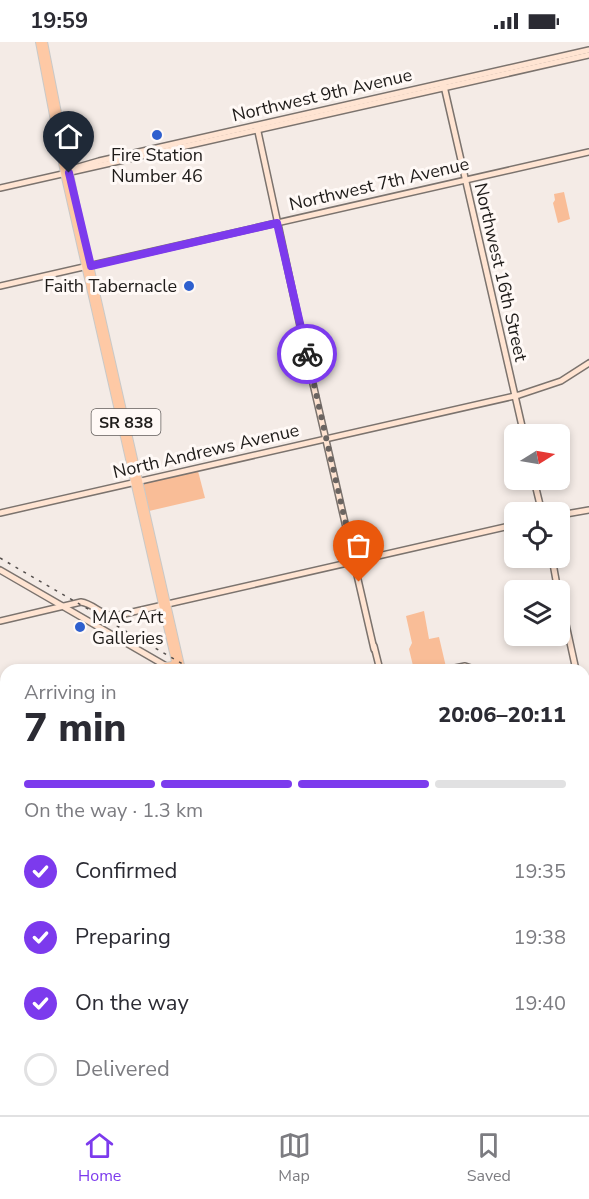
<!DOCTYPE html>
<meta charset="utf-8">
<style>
:root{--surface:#fff;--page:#f7f7f7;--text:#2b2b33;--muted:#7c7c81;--line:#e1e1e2;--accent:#7c3aed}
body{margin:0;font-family:"Nunito Sans",sans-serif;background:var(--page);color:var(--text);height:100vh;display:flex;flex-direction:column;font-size:22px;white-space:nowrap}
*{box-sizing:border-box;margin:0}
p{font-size:20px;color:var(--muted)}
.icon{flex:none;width:33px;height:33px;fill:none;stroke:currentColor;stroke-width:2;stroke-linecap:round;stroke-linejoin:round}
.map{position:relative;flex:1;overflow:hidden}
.side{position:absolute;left:0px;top:622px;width:590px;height:452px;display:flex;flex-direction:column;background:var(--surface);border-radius:18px 18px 0 0;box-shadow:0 3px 9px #0003}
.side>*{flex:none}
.needle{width:39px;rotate:79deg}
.fabs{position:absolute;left:504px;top:382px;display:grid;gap:12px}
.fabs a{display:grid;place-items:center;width:66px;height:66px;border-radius:9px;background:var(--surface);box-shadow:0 3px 9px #0003;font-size:30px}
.pin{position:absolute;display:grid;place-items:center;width:51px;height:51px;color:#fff;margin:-62px -26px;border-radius:50% 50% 50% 0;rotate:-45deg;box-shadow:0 0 6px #0007}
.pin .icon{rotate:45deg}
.courier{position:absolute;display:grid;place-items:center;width:60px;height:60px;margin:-30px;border:4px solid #7c3aed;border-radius:50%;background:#fff;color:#222;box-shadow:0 2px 8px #0007}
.headline em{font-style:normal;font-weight:800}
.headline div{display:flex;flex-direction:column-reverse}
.headline{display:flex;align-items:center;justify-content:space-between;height:102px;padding:0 24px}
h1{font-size:39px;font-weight:800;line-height:45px}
.bar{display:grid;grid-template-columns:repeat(4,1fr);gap:9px 6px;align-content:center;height:72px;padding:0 24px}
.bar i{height:8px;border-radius:4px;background:var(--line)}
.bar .active{background:var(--accent)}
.bar p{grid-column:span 4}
ol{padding:0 24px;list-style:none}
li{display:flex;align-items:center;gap:18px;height:66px}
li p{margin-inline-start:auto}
li .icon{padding:6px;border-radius:50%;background:var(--accent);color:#fff;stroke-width:4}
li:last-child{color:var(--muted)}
li i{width:33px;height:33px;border:3px solid var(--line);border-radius:50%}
.status{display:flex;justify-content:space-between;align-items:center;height:42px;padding:0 30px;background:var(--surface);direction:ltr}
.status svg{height:16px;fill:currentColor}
.tab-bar{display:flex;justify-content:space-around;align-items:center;height:84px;border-top:2px solid var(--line);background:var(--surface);font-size:16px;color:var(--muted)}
.tab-bar a{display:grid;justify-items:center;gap:3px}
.tab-bar .active{color:var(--accent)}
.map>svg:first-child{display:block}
.green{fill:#f9bd97}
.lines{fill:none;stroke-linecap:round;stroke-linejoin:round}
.secondary-casing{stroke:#7b736e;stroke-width:8}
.primary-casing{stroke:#c9c9c8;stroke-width:8}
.secondary{stroke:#ffe4d2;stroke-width:5}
.primary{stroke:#fec9a5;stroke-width:6}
.rail{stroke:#544f4d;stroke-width:1.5;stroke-dasharray:3 6;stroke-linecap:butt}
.done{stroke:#6a6461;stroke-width:6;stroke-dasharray:0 10.8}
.route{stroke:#7c3aed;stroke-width:8}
.poi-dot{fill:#2e5fce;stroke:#fff9f6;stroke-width:2}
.labels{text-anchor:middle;stroke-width:6;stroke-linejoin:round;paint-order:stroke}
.shield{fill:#fff9f6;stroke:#625e5c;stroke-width:1.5}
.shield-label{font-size:16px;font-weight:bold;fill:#1f1c1a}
.street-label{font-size:18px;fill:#1f1c1a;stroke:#fff9f6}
.poi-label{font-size:18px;fill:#1f1c1a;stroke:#fff9f6}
</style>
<div class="status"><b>19:59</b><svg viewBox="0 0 49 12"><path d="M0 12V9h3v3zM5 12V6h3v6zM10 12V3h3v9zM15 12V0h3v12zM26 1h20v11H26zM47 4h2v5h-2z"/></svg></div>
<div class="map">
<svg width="589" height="1073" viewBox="0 0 589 1073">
<rect width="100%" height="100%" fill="#f4ebe6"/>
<g class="green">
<path d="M564,150l6,27 -12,4 -5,-20 2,-3 -1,-6z"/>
<path d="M198,429l7,27 -56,13 -6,-27z"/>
<path d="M424,569l5,28 10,-2 7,30 -14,3h-18l-5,-21 3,-6 -6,-27z"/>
</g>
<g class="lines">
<defs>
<g id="secondary">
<path d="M444,44l80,349"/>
<path d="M257,85l48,222 69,300"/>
<path d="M68,128l31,-9 490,-111"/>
<path d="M0,146l589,-133"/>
<path d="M0,244l589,-134"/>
<path d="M534,438l8,33"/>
<path d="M0,471l519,-118 42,-14 28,-18"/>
<path d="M560,473l29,-5"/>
<path d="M552,516l6,33"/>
<path d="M0,528l173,100"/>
<path d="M560,555l16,73"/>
<path d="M0,579l81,-19c13,2 21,14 34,14l399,-91"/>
<path d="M374,604l6,24"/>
<path d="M445,628l20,-4 12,4"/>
<path d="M584,685l5,3"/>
<path d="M584,865l5,-1"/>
<path d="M0,963l6,-2"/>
<path d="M0,1021l6,28"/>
<path d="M10,1068l1,5"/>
<path d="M480,1068l1,5"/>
</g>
<g id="primary">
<path d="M39,0l25,131 113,497"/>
<path d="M44,0l32,162 106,466"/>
<path d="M166,624l6,-1 3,-3"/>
<path d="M0,688l6,-2"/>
<path d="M0,692l6,-1"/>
<path d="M277,1068l1,5"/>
<path d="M282,1068l1,5"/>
</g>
</defs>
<use href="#secondary" class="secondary-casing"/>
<use href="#primary" class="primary-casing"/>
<use href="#secondary" class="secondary"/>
<use href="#primary" class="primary"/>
<g class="rail">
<path d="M0,516l193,112"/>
<path d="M584,798h5"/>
</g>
</g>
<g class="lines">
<path class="done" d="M307,312l52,228"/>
<path class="route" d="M69,131l22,93 186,-43 30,131"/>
</g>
<g class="poi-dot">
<circle cx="157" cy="93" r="6"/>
<circle cx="189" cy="244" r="6"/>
<circle cx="80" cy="585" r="6"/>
</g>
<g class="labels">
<rect class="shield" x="91.5" y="367" width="69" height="26" rx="4.5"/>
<g class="shield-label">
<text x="126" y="386">SR 838</text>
</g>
<g class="street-label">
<text transform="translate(322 53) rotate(-13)" y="6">Northwest 9th Avenue</text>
<text transform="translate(379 142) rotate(-13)" y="6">Northwest 7th Avenue</text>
<text transform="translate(501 230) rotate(77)" y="6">Northwest 16th Street</text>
<text transform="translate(206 409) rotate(-13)" y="6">North Andrews Avenue</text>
</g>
<g class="poi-label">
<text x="157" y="119">Fire Station<tspan x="157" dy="21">Number 46</tspan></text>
<text x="177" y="250" text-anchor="end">Faith Tabernacle</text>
<text x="92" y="581" text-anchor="start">MAC Art<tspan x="92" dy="21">Galleries</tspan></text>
</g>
</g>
</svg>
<div class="fabs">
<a><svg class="needle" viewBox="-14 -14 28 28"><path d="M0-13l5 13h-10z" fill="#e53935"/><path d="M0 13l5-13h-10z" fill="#7c7c81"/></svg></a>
<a><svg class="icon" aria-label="locate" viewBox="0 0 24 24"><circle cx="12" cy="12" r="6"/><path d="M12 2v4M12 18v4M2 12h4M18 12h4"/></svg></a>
<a><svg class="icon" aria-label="layers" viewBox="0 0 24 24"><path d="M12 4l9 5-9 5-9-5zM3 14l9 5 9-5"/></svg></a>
</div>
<div class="pin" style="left:359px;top:540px;background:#ea580c"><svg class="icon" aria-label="bag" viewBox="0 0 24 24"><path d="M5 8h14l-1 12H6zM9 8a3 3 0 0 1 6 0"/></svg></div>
<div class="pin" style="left:69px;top:131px;background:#1f2937"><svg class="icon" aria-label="home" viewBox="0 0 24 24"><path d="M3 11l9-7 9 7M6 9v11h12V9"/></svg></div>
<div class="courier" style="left:307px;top:312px"><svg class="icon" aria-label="bike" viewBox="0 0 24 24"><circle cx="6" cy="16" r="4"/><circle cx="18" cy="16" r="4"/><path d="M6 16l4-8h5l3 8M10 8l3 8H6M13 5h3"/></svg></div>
<section class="side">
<div class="headline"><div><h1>7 min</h1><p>Arriving in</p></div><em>20:06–20:11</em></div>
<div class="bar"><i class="active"></i><i class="active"></i><i class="active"></i><i></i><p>On the way · 1.3 km</p></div>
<ol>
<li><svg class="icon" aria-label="check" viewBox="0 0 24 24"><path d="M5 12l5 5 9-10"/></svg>Confirmed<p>19:35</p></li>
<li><svg class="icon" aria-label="check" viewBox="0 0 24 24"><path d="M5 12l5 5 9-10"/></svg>Preparing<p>19:38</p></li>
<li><svg class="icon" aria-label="check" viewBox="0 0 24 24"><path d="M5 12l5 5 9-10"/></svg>On the way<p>19:40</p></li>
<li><i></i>Delivered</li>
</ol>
</section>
</div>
<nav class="tab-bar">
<a class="active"><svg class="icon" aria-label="home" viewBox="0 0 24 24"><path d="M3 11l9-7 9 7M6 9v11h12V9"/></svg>Home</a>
<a><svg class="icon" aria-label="map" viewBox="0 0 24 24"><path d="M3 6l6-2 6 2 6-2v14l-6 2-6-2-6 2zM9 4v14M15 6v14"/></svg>Map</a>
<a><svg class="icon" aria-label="saved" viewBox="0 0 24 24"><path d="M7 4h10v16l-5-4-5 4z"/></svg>Saved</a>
</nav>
